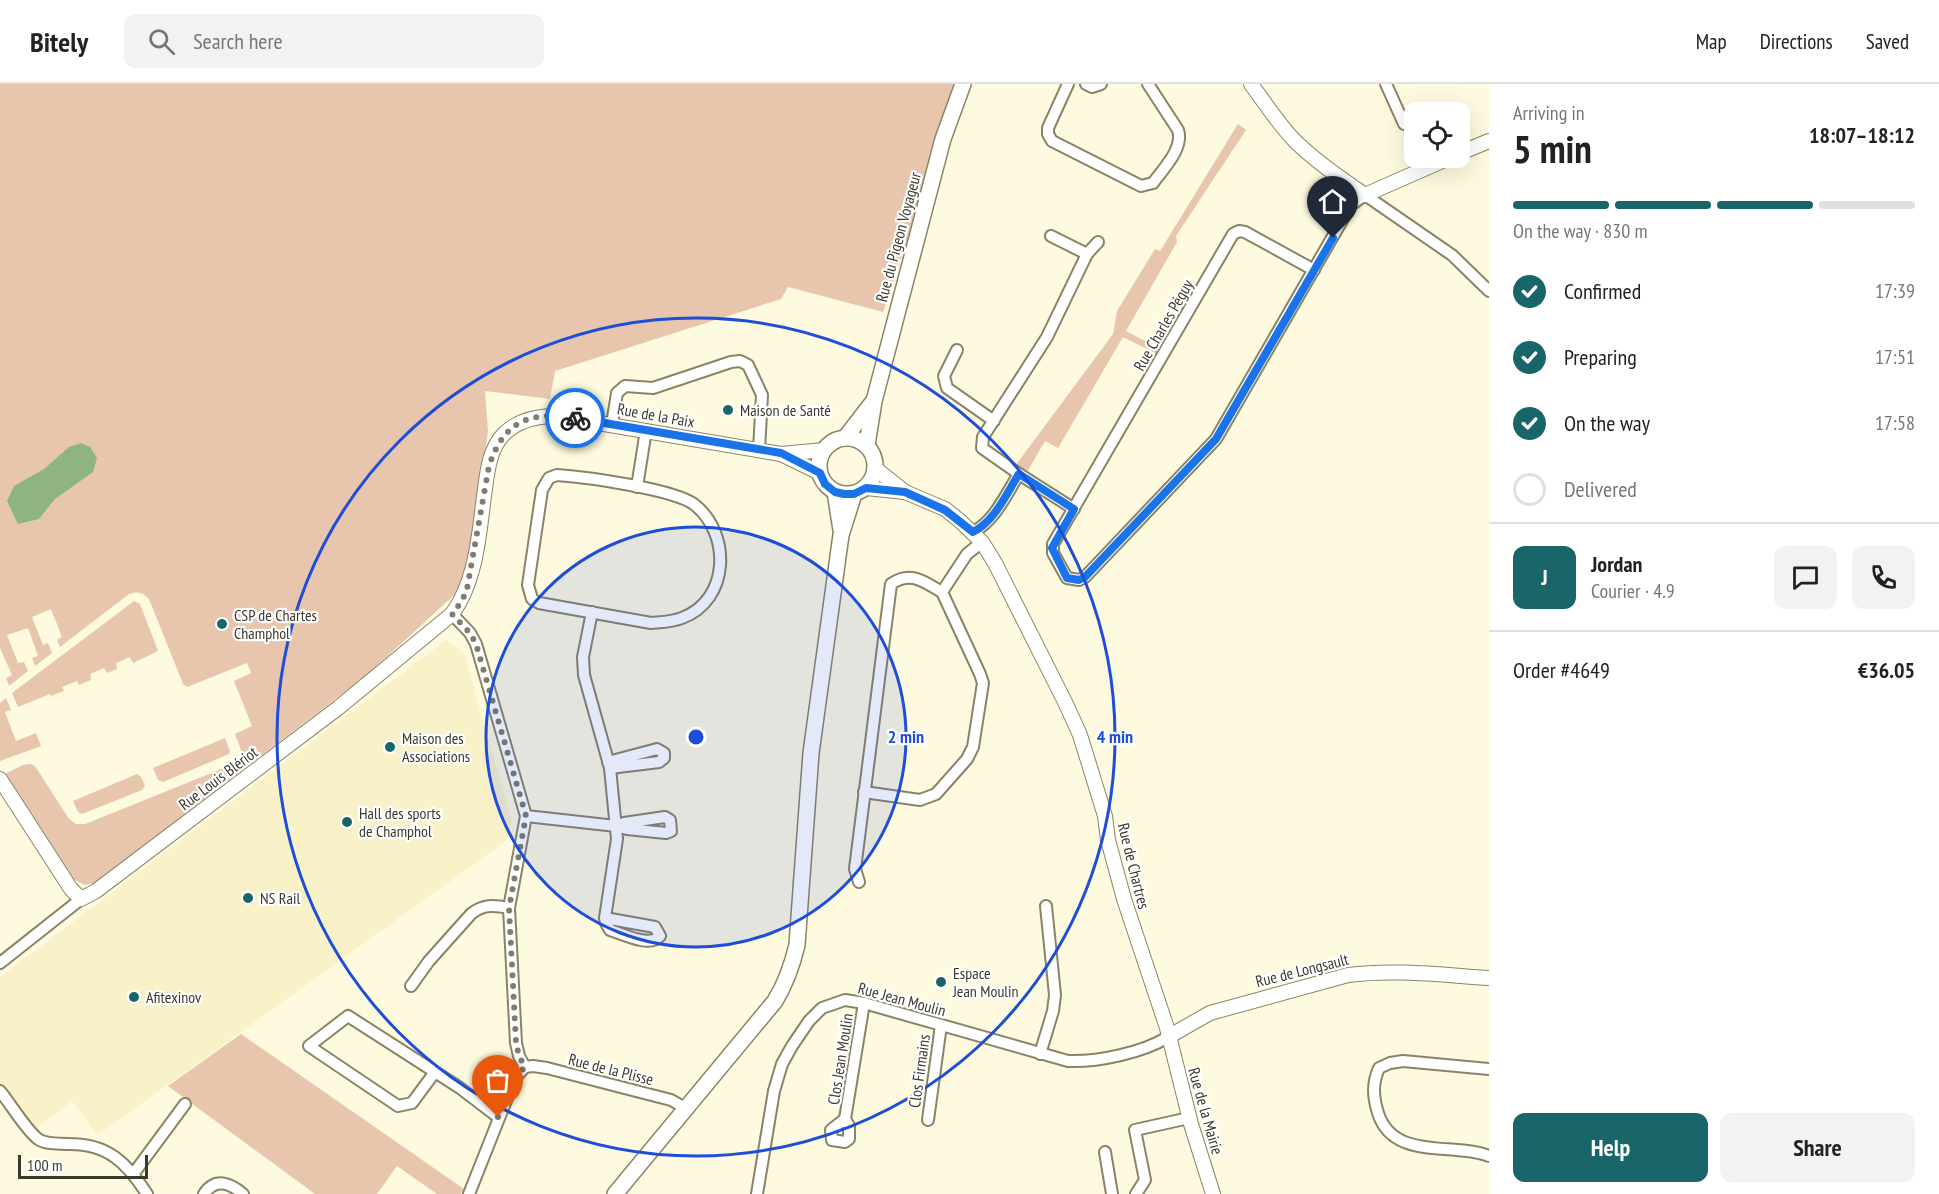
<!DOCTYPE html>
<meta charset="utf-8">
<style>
:root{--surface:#fff;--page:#f2f2f2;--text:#222;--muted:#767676;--line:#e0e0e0;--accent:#186669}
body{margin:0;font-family:"PT Sans Narrow",sans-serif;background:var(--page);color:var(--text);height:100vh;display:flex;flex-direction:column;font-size:22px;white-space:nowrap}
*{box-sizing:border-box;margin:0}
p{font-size:20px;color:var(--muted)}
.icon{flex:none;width:33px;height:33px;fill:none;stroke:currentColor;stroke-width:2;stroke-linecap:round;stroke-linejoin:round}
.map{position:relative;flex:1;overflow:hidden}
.sheet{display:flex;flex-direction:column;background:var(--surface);width:450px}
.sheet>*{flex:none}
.buttons{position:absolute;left:1404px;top:18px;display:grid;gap:12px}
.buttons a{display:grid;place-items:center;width:66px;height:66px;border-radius:12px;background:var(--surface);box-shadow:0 6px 24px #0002;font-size:30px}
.scale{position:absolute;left:18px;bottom:15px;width:130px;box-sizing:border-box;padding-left:6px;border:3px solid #3b392c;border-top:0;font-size:16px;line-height:21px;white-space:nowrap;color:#3b392c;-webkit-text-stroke:4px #fff;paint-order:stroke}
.pin{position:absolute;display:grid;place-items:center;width:51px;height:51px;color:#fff;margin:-62px -26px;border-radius:50% 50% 50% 0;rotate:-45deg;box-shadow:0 0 6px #0007}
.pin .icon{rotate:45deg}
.courier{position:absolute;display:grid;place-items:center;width:60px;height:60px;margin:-30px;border:4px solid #1a73e8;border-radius:50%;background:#fff;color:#222;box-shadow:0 2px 8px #0007}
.overview em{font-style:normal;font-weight:700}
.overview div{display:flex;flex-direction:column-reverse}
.overview{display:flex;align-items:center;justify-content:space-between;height:102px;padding:0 24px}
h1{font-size:39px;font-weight:700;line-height:45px}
.bar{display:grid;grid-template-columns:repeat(4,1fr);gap:9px 6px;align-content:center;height:72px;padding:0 24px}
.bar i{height:8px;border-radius:4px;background:var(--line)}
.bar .active{background:var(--accent)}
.bar p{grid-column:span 4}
.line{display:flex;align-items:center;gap:15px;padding:0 24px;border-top:2px solid var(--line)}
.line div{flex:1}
.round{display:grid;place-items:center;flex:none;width:63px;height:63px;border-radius:12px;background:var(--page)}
ol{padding:0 24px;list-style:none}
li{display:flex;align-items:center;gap:18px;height:66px}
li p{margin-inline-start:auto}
li .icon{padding:6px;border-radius:50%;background:var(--accent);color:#fff;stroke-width:4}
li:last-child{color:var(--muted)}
li i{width:33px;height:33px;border:3px solid var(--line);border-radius:50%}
.action{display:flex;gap:12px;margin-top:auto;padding:12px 24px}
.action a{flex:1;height:69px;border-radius:12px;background:var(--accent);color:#fff;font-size:24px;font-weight:700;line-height:69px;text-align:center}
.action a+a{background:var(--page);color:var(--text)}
header{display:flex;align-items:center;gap:36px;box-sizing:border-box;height:84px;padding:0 30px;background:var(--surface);border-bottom:2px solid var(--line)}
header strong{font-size:28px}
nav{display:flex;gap:33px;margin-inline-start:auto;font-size:21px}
.search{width:420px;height:54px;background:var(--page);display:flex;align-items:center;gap:15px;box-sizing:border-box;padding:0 21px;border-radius:12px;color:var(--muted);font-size:22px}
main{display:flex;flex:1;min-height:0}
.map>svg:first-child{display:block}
.built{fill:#f9f2c9}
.green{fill:#e7c6ad}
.water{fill:#8eb482}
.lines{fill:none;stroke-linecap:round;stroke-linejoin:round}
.minor-casing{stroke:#8a8466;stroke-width:14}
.tertiary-casing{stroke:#8a8466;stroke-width:16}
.secondary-casing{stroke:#8a8466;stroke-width:18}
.minor{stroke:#fff;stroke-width:10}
.tertiary{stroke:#fff;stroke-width:14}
.secondary{stroke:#fff;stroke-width:15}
.done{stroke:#7f7d6b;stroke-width:6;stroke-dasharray:0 10.8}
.route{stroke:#1a73e8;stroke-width:8}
.ring{fill:none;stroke:#1d4ed8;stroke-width:3}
.poi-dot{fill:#186669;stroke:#fff;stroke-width:2}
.labels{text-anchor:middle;stroke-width:4.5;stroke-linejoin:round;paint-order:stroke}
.street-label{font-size:16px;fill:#3b392c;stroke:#fff}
.poi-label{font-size:16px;fill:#3b392c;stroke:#fff;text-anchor:start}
.centre{fill:#1d4ed8;stroke:#fff;stroke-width:3}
.ring-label{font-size:18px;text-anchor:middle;font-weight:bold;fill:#1d4ed8;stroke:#fff;stroke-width:4.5;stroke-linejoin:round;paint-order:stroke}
</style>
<header>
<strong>Bitely</strong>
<div class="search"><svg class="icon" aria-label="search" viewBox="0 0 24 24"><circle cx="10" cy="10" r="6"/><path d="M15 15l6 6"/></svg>Search here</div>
<nav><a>Map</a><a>Directions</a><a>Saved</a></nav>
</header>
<main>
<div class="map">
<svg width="1489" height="1110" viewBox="0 0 1489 1110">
<rect width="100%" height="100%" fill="#fefadf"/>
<path class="built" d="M446,556l18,13 48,168 -6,20 -408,294 -26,-34 -36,27 -36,-46v-105z"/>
<g class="green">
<path d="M0,0h960l-77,228 -95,-25 -7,12 -226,72 -5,28 -65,-8 3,41 -24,154 -97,89 -117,89 -5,-3 -10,-27 17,-8 -18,-45 17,-8 -4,-10 -60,24 -4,-3 -34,-85c-6,-7 -12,-8 -20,-5l-69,53 -3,-7 5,-3 -11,-28 -19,8 11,28 5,-2 4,10 -17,13 -3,-8 6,-2 -10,-28 -21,7 11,28 6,-1 4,9 -19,15 -3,-8 6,-3 -12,-27z"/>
<path d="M1238,40l8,6 -70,106 1,6 -51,89 34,18 -3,5 -34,-17 -65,111 -13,-7 -19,33 -11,-8 98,-132 4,-23 38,-62 5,2z"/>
<path d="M134,517l6,3 18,47 -25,12 -3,-6 -14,6 1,6 -10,4 -3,-5 -14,6 1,6 -12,5 -2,-4 -15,6 2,4 -13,5 -1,-2 -32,13 -6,-14z"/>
<path d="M6,614l5,12 -6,2 11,29 20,-8 5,13 -41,15v-58z"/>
<path d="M225,654l5,13 -1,3 -66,28 -5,-2 -5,-12z"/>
<path d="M30,680l5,2 34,53 7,5h9l149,-60 4,9 -142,110 -11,2 -12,-6 -4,-8 -66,-96 20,-10z"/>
<path d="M137,690l4,3 4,9 -3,4 -60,24 -4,-2 -5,-11z"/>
<path d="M241,950l223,155 -3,5h-24l-40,-28 -20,28h-62l-147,-108z"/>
</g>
<path class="water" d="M81,359l9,4 7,11 -4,14 -38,27 -16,20 -21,5 -11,-23 7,-15 30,-17 25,-22z"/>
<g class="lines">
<defs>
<g id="minor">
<path d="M1068,0l-20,44v6l4,7 89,45 12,-3c11,-15 31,-35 25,-53l-30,-46"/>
<path d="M1086,0l6,3 9,-3"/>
<path d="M1386,0l18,40"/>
<path d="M1051,152l36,18"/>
<path d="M1314,186l-69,-38 -6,-1 -6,3 -180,310v9l14,25 12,2 6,-3 131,-138 135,-234 14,-10 87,60 37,36"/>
<path d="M957,266l-13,26 3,12 47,33"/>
<path d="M612,340l5,-31 8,-7 28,2 78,-26 9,-1 8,4 14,30 -3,55"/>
<path d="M1019,390l-37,-26 1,-11 64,-100 40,-83 11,-12"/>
<path d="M557,391c28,2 118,14 138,30 36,29 35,95 -13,113 -10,4 -20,4 -31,5l-112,-20 -7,-4 -4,-14 14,-95 7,-12z"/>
<path d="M637,403l9,-57"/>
<path d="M973,448c22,-11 33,-38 46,-58l55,35"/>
<path d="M592,528l-9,45 1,18 26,93 7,71 -12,79 1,5 4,7c13,4 40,18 50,6l-5,-9 -50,-9"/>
<path d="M452,530l18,19 6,11 50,172 -17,92 7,135 3,13 6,11"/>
<path d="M608,678l49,-13 7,4v5l-5,4 -49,6"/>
<path d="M864,708l56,8 16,-6 31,-35 6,-12 10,-64 -3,-9 -38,-82 25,-38 15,-12"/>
<path d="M526,732l90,10 11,3 39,4 5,-2 -1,-11 -5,-3 -41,6 -8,3"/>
<path d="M859,798l-4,-13 36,-285c20,-14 33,-2 51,8"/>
<path d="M0,879l81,-64"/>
<path d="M411,902l18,-25 42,-47c12,-10 23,-9 38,-6"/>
<path d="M1040,970l13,-43 2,-16 -9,-89"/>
<path d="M525,983l8,-1 14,2 124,32 16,9"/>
<path d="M1489,985l-86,-8 -13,2 -11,5c-7,16 -6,29 -1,45 15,48 75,29 111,43"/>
<path d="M435,988l-23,31 -14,3 -89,-60 39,-30 112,72 38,29"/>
<path d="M0,1007c10,12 26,39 38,48 8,6 21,4 32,5 38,0 57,19 77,50"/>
<path d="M845,1035l4,7v13l-4,3 -13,-2 -1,-10 14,-11 19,-116"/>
<path d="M928,1036l13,-95"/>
<path d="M1105,1068l7,42"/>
<path d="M134,1089l51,-69"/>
<path d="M204,1110c11,-17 26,-11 39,0"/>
<path d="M469,1110l46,-116 10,-11"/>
<path d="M757,1110l17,-103 8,-27 10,-18 17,-25 13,-13 23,-8 19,3 204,58c30,1 74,-8 100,-24"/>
<path d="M1136,1110l9,-14 -10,-50 54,-12"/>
</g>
<g id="tertiary">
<path d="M1251,0c14,19 27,39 43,56 21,21 47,39 71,55l84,-37"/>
<path d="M1460,69l29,-12"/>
<path d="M781,370l39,19"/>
<path d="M876,385l29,23 40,17 15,12 22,21 13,21 71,141 14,31 25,81 3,24 16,59 43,129 24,96 22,70"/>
<path d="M866,404l39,4"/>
<path d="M0,695l71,110 10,10 15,-8 242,-183 114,-94c24,-32 27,-79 32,-118 3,-20 4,-45 19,-61 14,-15 35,-19 54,-19l224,38 43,-4"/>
<path d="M1168,953l42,-24 138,-38c47,-6 94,0 141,3"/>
</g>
<g id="secondary">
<circle cx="847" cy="382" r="28"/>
<path d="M845,354l27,-35"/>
<path d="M867,361l7,-44 69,-262 20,-55"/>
<path d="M835,408l6,38"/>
<path d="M615,1110l160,-193c11,-18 17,-35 22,-56l14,-192 30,-218 13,-41"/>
</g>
</defs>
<use href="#minor" class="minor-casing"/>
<use href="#tertiary" class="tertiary-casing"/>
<use href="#secondary" class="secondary-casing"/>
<use href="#minor" class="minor"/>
<use href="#tertiary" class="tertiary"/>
<use href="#secondary" class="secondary"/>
</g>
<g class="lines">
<path class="done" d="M498,1033l17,-39 10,-11 -6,-11 -3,-13 -7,-135 17,-92 -50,-172 -6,-11 -18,-19 10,-13 5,-12 22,-123c15,-45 40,-55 86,-48"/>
<path class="route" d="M575,334l206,35 39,20 5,11 10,8 9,2h10l12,-6 39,4 40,18 28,22c22,-11 33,-38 46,-58l55,35 -22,39 15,30 12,2 6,-3 131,-138 117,-201"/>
</g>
<circle cx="696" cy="653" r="210" fill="#1d4ed8" fill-opacity=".12"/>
<g class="ring">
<circle cx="696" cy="653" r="210"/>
<circle cx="696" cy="653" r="419"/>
</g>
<g class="poi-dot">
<circle cx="728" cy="326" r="6"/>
<circle cx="222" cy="540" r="6"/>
<circle cx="390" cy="663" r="6"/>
<circle cx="347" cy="738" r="6"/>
<circle cx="248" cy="814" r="6"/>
<circle cx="941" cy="898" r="6"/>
<circle cx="134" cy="913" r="6"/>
</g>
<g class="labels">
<g class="street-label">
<text transform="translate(898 153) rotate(-75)" y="6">Rue du Pigeon Voyageur</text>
<text transform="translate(1163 241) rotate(-60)" y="6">Rue Charles Péguy</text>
<text transform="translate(656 331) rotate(10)" y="6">Rue de la Paix</text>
<text transform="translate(218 694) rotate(-37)" y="6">Rue Louis Blériot</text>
<text transform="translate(1134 782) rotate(76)" y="6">Rue de Chartres</text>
<text transform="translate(1302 886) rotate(-14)" y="6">Rue de Longsault</text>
<text transform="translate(902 915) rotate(15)" y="6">Rue Jean Moulin</text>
<text transform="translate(840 975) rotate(-81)" y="6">Clos Jean Moulin</text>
<text transform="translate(611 985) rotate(14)" y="6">Rue de la Plisse</text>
<text transform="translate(919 987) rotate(-82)" y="6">Clos Firmains</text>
<text transform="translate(1206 1027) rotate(74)" y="6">Rue de la Mairie</text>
</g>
<g class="poi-label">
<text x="740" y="332">Maison de Santé</text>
<text x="234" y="537">CSP de Chartes<tspan x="234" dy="18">Champhol</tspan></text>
<text x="402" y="660">Maison des<tspan x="402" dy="18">Associations</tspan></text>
<text x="359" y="735">Hall des sports<tspan x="359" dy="18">de Champhol</tspan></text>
<text x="260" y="820">NS Rail</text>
<text x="953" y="895">Espace<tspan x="953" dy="18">Jean Moulin</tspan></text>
<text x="146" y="919">Afitexinov</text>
</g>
</g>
<circle cx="696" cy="653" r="9" class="centre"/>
<g class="ring-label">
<text x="906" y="659">2 min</text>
<text x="1115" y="659">4 min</text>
</g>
</svg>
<div class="buttons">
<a><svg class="icon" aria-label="locate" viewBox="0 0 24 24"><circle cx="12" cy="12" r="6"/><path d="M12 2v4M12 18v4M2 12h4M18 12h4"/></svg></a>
</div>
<div class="scale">100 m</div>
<div class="pin" style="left:498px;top:1033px;background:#ea580c"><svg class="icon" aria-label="bag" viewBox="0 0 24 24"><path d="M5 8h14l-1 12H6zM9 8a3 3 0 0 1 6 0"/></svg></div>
<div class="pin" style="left:1333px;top:154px;background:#1f2937"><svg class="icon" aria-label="home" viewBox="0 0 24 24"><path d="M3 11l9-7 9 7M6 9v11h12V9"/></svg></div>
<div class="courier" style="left:575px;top:334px"><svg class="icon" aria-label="bike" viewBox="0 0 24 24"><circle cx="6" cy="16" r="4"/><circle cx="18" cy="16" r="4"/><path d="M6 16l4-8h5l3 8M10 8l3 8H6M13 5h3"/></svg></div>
</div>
<section class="sheet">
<div class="overview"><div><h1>5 min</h1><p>Arriving in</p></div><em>18:07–18:12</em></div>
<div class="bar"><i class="active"></i><i class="active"></i><i class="active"></i><i></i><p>On the way · 830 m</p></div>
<ol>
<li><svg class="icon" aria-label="check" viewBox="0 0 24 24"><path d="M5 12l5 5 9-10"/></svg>Confirmed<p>17:39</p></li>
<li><svg class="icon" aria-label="check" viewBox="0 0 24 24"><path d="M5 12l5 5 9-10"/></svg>Preparing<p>17:51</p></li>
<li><svg class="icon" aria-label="check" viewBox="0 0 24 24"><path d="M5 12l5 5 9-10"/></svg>On the way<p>17:58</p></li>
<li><i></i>Delivered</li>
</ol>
<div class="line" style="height:108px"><b class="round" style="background:var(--accent);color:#fff">J</b><div><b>Jordan</b><p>Courier · 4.9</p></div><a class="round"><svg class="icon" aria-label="chat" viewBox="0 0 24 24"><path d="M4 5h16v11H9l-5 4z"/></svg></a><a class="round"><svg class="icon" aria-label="phone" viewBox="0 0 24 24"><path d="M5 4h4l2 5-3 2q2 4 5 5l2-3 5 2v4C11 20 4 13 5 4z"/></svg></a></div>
<div class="line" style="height:78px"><div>Order #4649</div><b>€36.05</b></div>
<div class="action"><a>Help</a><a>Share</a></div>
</section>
</main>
